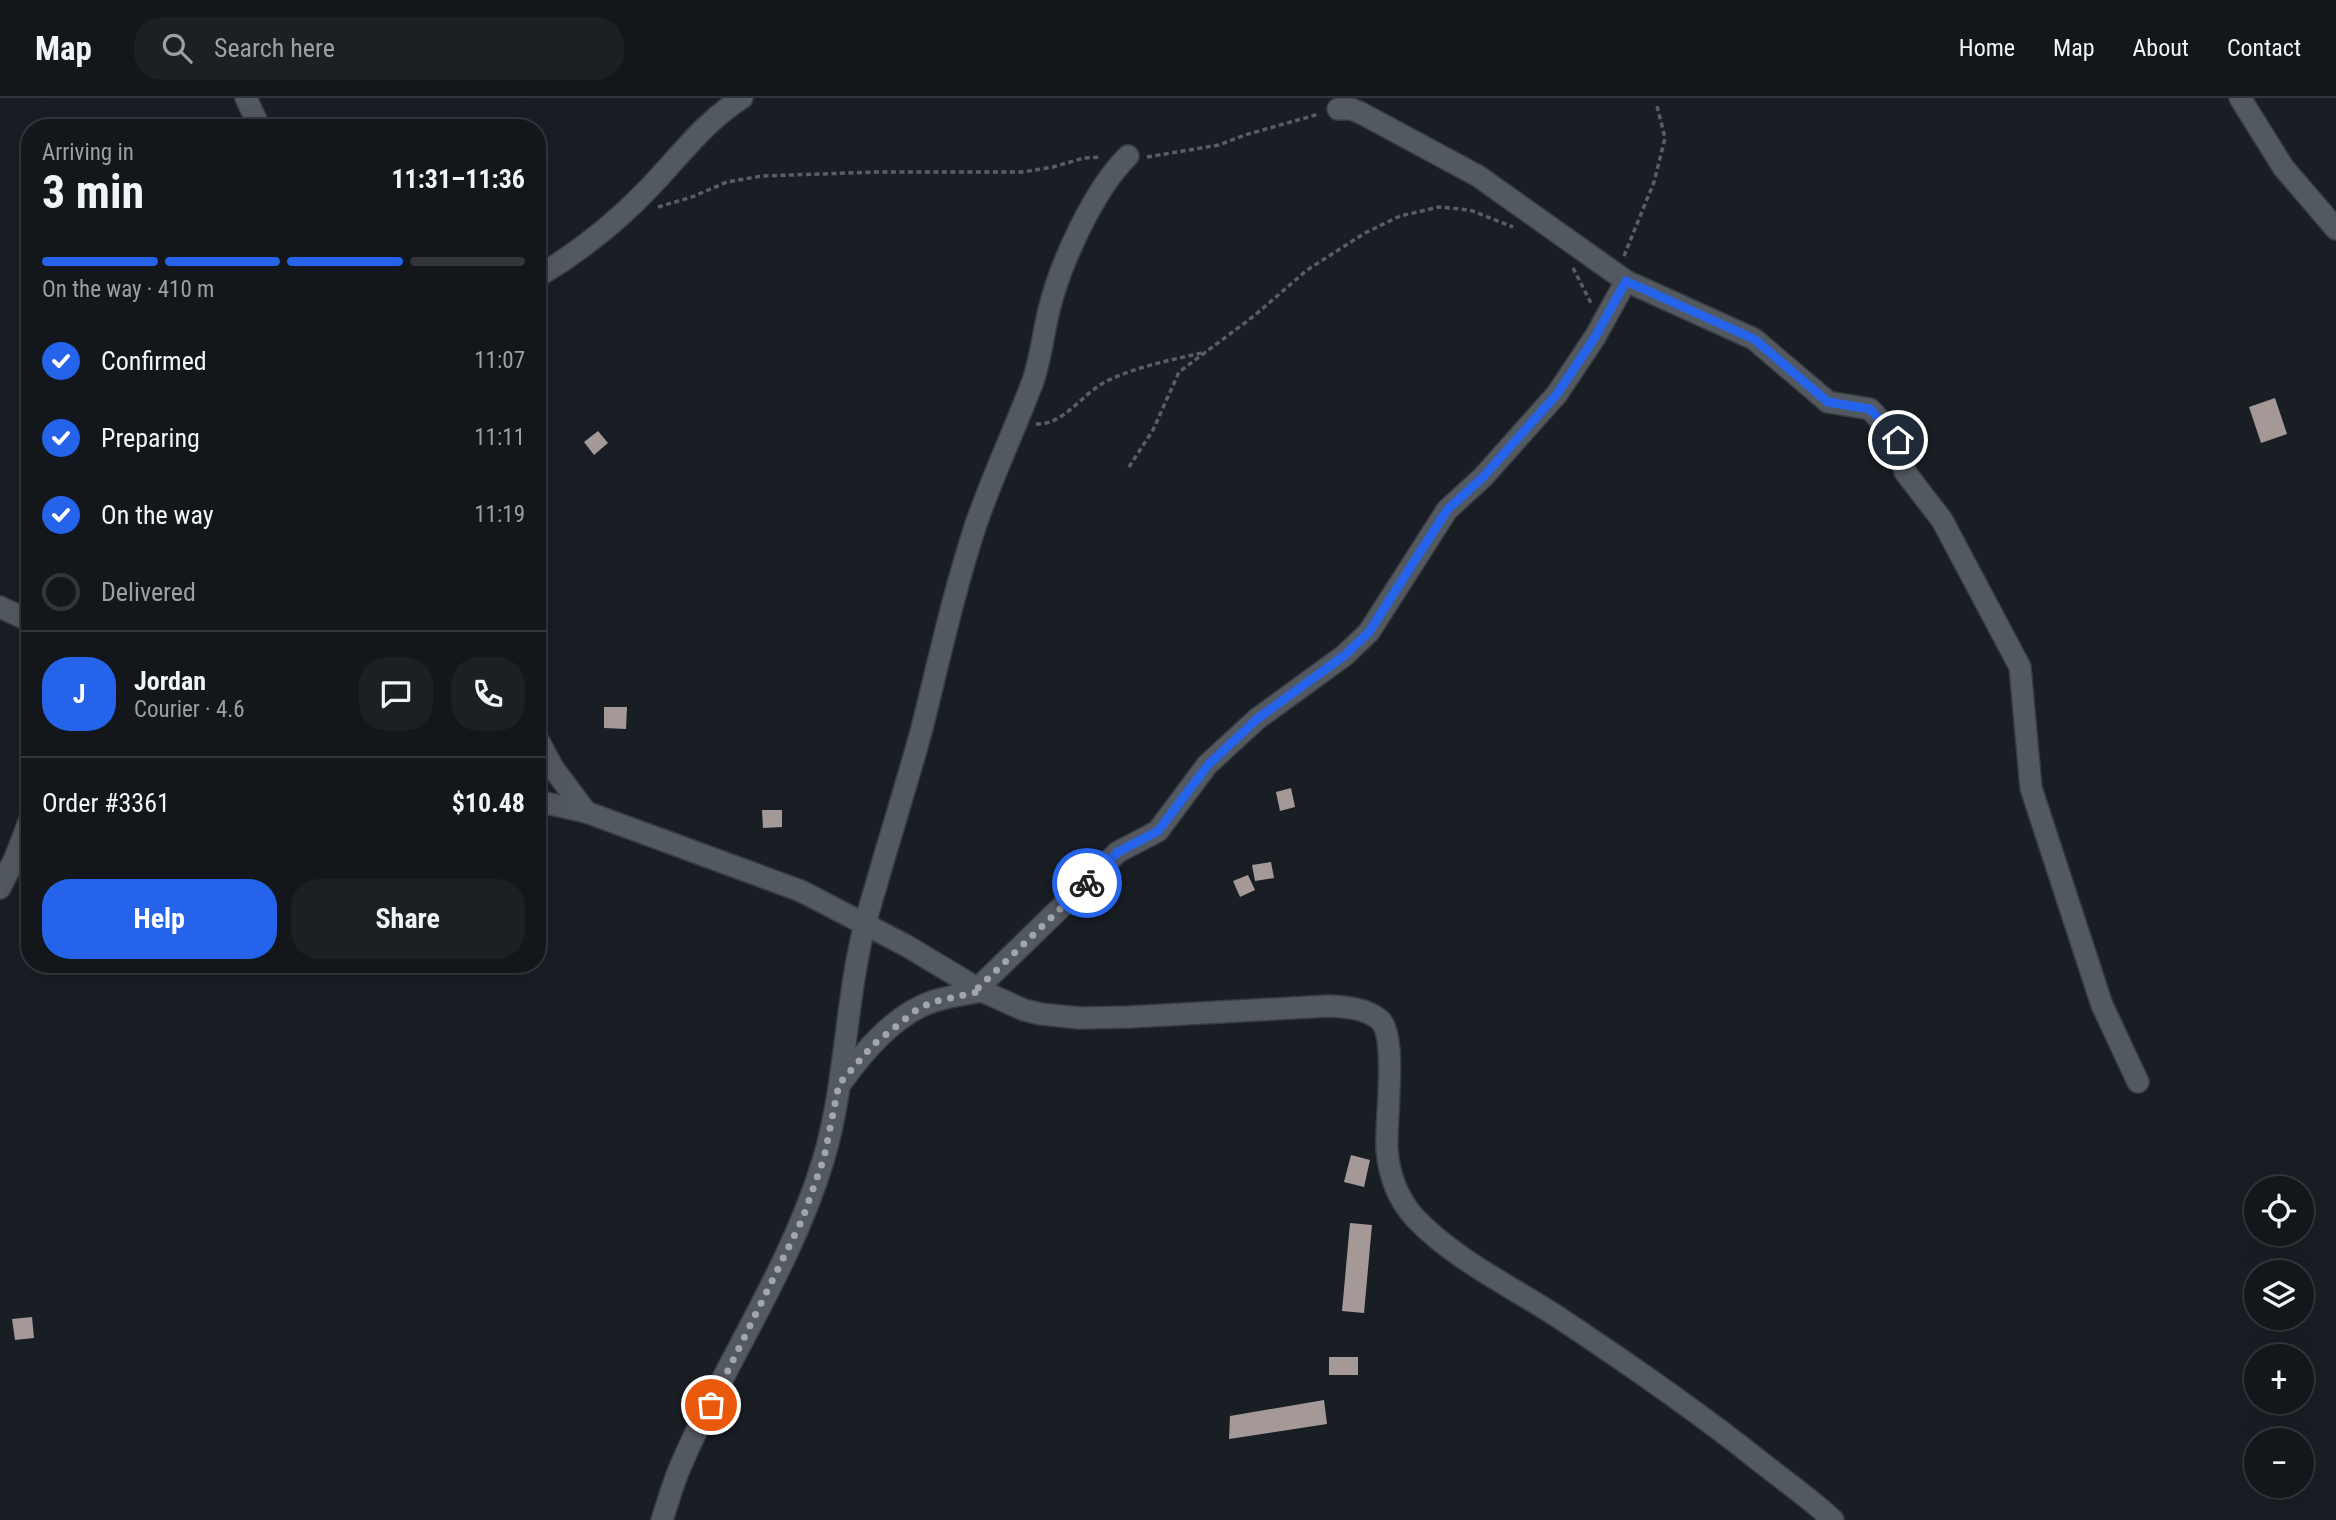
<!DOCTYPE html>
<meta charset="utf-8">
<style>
:root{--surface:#13161b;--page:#1c1f24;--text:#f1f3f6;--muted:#9d9fa3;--line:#32353a;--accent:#2563eb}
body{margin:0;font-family:"Roboto Condensed",sans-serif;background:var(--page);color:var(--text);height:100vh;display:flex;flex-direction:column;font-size:26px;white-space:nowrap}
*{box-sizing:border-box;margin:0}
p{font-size:23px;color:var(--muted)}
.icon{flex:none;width:38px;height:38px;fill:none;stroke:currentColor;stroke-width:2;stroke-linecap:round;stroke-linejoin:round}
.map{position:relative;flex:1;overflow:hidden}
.side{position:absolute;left:21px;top:21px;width:525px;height:854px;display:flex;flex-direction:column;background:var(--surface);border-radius:28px;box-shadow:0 7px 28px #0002,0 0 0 2px var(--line)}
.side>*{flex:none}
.controls{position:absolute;left:2244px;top:1078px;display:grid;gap:14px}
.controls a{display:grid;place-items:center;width:70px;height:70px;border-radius:50%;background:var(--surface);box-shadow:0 7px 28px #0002,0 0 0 2px var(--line);font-size:35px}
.pin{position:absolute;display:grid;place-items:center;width:60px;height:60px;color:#fff;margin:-30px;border:4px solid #fff;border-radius:50%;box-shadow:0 2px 7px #0007}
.courier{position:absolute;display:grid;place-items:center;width:70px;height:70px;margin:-35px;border:5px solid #2563eb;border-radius:50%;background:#fff;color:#222;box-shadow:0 2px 9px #0007}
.summary em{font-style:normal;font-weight:700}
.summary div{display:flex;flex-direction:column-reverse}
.summary{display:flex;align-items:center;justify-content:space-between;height:119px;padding:0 21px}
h1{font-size:46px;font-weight:700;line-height:52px}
.bar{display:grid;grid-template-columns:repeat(4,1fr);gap:10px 7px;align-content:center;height:84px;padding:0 21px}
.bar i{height:9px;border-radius:5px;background:var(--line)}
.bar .selected{background:var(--accent)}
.bar p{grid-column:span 4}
.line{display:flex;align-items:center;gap:18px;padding:0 21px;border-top:2px solid var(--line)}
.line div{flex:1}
.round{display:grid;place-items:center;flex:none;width:74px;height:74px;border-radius:28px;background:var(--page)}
ol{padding:0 21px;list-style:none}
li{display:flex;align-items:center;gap:21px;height:77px}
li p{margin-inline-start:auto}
li .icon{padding:7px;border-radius:50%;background:var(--accent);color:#fff;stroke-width:4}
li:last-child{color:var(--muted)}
li i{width:38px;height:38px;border:4px solid var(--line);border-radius:50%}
.cta{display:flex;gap:14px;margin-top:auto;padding:14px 21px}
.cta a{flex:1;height:80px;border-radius:28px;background:var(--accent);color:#fff;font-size:28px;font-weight:700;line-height:80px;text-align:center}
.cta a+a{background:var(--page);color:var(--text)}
header{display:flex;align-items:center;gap:42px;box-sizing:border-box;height:98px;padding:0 35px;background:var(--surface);border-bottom:2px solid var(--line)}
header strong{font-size:33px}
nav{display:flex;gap:38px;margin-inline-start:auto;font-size:24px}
.search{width:490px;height:63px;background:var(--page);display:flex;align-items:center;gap:18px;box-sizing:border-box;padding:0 24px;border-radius:28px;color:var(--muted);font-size:26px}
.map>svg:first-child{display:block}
.building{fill:#a49996}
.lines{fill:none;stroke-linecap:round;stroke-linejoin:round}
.street-casing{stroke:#383b40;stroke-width:24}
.path{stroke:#5a5e64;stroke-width:3.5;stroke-dasharray:5 3.5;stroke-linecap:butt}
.street{stroke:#535960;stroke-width:21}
.done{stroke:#a2a5ab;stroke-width:7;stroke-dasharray:0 12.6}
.route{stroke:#2563eb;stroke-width:9}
</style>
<header>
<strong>Map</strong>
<div class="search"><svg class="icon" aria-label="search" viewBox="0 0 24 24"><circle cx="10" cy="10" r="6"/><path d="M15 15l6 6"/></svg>Search here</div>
<nav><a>Home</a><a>Map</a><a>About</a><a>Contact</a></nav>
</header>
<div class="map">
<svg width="2336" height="1422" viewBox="0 0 2336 1422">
<rect width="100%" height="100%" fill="#191e24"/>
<g class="building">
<path d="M2275,300l12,36 -26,9 -12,-36z"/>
<path d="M598,333l10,12 -14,12 -10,-13z"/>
<path d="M604,609h23l-1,22 -22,-1z"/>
<path d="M1291,690l4,19 -15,4 -4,-19z"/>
<path d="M762,712h20v17l-19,1z"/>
<path d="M1271,764l3,16 -19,3 -3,-16z"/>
<path d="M1248,777l7,15 -15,7 -7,-16z"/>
<path d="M1351,1057l19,5 -6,27 -20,-5z"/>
<path d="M1350,1125l22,2 -8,88 -22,-2z"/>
<path d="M32,1219l2,21 -19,2 -3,-21z"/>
<rect x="1329" y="1259" width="29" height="18"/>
<path d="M1324,1302l3,24 -98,15 1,-23z"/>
</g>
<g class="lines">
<defs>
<g id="street">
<path d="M246,0l14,30"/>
<path d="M2240,0l43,69 53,62"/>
<path d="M537,179c42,-25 79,-54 113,-90 31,-32 53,-64 92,-89"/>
<path d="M1626,183l128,58 74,63 42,7 28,31 7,32 37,48 78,147 11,121 71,217 36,77"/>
<path d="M0,509l30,14"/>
<path d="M537,640l16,30 33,44"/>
<path d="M537,703l49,11 215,79 106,55 75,45 42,19 17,4 39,4 49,-1 200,-11c17,1 37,2 51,14 18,17 5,103 7,130 2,25 11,49 28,68 38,40 93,67 140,97 71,47 141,95 207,148 24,19 49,36 71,57"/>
<path d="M0,790l15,-30 15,-39"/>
<path d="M978,890l140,-136 40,-21 49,-66 50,-46 88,-64 24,-23 78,-122 36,-33 74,-83 38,-57 31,-56 -148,-105 -117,-63 -10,-4h-13"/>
<path d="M841,985c23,-32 54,-69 93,-82 16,-5 32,-7 48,-10"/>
<path d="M662,1422c6,-18 11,-37 19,-55 44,-103 109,-196 142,-304 23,-76 22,-159 42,-237 18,-65 39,-130 57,-196 17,-68 32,-137 54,-204 17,-49 39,-95 57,-143 8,-23 10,-47 16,-71 11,-46 45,-121 79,-154"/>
</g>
</defs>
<use href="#street" class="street-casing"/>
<g class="path">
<path d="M1147,59l72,-12 26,-10 74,-21"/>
<path d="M658,109l34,-10 35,-15 35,-6 115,-4h146l30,-5 31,-9 17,-1"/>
<path d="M1624,158l30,-74 11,-44 -8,-32"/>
<path d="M1573,170l19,37"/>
<path d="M1036,326c28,1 46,-30 69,-42 32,-16 67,-22 101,-30"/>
<path d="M1129,369l24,-37 26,-58 75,-56 53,-46 58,-37 35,-17 39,-9 31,3 43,17"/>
</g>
<use href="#street" class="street"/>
</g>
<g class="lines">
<path class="done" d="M711,1307l91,-185 22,-62 15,-74 34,-39 42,-34 17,-9 50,-11 -4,-3 109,-105"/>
<path class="route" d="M1087,785l31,-31 40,-21 50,-66 49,-46 88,-64 24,-23 78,-122 36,-33 74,-83 38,-57 31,-56 128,58 74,63 42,7 28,31"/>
</g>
</svg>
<div class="controls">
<a><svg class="icon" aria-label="locate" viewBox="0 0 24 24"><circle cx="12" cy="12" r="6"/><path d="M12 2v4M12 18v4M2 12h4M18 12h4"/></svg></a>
<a><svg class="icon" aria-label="layers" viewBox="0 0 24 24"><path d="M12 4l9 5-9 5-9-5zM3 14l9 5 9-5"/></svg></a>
<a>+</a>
<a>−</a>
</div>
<div class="pin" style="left:711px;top:1307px;background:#ea580c"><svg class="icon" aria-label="bag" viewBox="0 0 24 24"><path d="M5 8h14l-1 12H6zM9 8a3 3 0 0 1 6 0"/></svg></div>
<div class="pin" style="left:1898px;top:342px;background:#1f2937"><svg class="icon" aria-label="home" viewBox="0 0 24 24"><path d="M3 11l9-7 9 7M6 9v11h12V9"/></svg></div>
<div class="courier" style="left:1087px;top:785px"><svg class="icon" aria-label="bike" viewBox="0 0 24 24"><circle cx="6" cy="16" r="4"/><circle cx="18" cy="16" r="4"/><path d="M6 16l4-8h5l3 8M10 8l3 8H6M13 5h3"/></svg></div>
<section class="side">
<div class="summary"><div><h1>3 min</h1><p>Arriving in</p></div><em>11:31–11:36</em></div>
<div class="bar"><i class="selected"></i><i class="selected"></i><i class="selected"></i><i></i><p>On the way · 410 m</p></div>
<ol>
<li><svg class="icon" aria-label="check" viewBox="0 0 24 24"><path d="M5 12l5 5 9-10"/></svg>Confirmed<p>11:07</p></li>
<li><svg class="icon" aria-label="check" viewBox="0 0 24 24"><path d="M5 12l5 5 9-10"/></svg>Preparing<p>11:11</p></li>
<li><svg class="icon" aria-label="check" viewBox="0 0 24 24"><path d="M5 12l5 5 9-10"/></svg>On the way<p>11:19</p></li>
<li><i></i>Delivered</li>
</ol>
<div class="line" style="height:126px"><b class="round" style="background:var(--accent);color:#fff">J</b><div><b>Jordan</b><p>Courier · 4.6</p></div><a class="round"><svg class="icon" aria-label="chat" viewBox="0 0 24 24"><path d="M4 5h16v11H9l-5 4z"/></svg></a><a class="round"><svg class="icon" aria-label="phone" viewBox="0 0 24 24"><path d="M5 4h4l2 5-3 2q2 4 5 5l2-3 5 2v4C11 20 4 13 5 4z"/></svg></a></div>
<div class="line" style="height:91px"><div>Order #3361</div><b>$10.48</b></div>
<div class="cta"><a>Help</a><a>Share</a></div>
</section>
</div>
